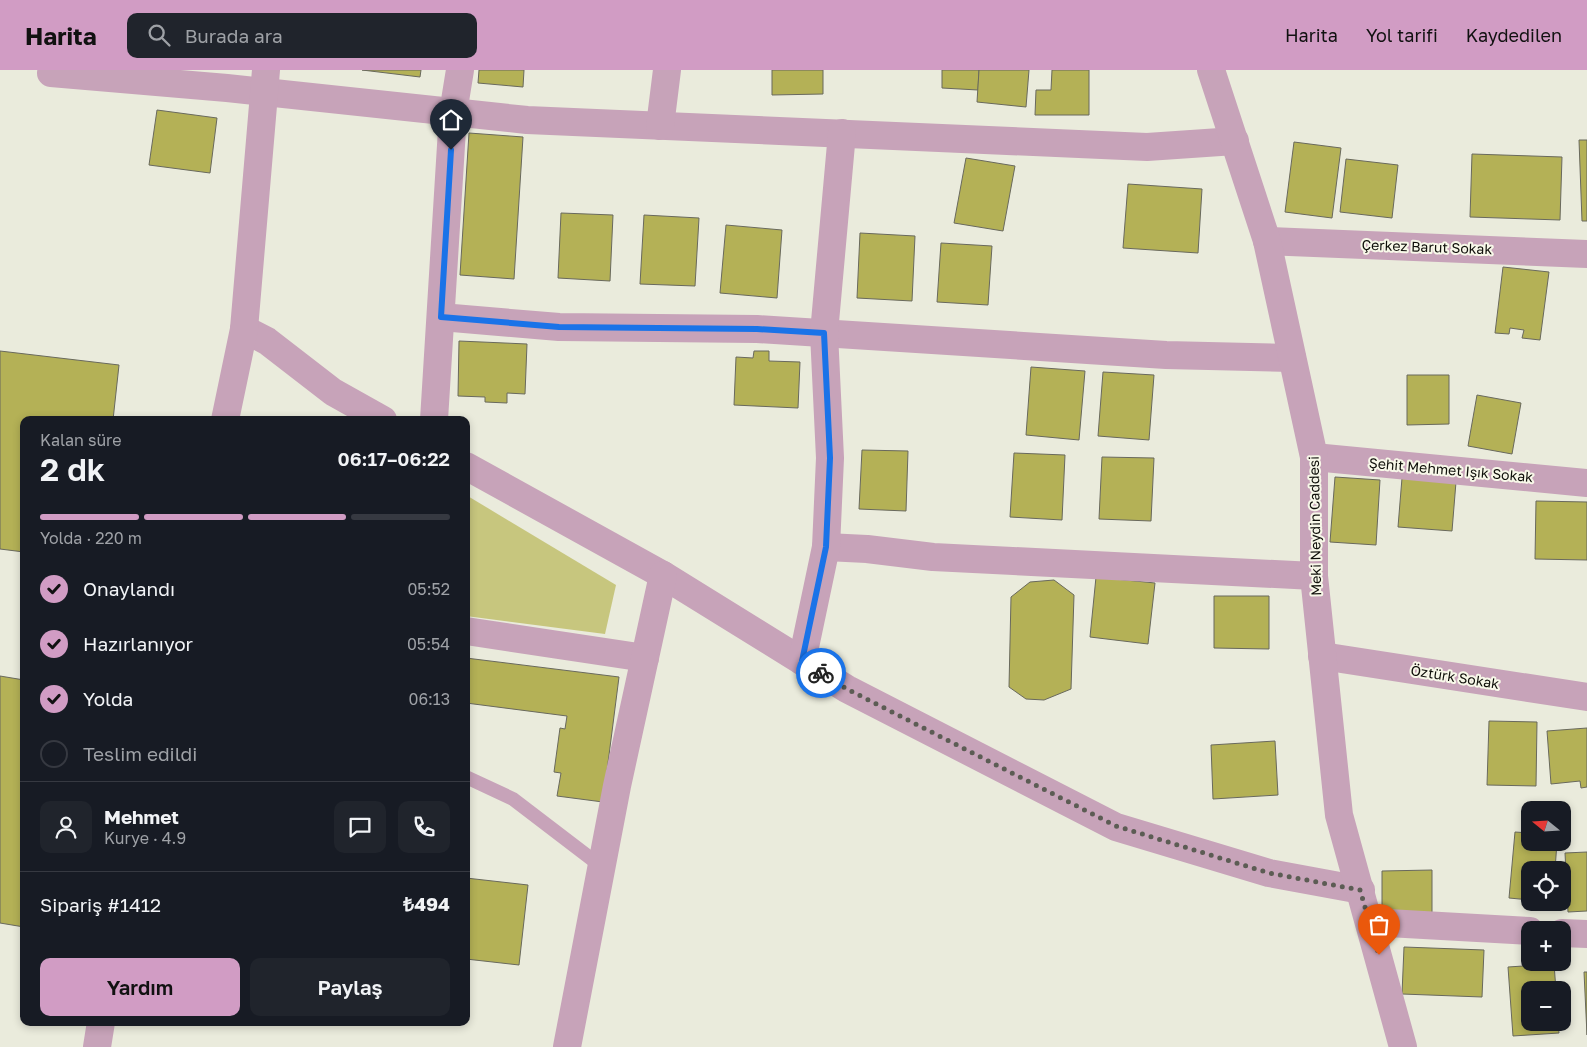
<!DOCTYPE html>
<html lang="tr">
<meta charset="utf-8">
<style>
:root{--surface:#171b24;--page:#20242c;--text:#f1f3f6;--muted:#9ea1a6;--line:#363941;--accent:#d19cc4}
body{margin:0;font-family:"Golos Text",sans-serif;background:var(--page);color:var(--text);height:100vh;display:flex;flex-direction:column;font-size:19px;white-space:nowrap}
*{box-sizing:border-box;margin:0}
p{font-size:16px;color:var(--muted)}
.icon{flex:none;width:28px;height:28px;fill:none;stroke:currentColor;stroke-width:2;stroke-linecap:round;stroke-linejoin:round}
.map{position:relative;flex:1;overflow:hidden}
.panel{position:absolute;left:20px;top:346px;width:450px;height:610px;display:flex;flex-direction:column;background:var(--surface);border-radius:10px;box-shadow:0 2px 8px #0003}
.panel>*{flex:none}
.needle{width:32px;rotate:288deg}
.tools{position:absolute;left:1521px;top:731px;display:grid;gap:10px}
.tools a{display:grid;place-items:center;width:50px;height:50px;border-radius:10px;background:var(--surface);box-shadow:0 2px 8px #0003;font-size:25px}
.pin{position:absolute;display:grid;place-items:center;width:42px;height:42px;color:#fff;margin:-51px -21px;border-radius:50% 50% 50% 0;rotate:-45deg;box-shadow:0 0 5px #0007}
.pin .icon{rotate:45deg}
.courier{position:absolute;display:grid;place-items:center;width:50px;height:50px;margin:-25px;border:4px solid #1a73e8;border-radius:50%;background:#fff;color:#222;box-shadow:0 1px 6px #0007}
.overview em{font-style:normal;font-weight:600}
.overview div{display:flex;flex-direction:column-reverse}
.overview{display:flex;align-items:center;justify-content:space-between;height:85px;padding:0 20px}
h1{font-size:32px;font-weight:600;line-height:38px}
.bar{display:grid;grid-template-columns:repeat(4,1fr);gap:8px 5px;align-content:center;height:60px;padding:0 20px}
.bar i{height:6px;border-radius:4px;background:var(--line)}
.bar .selected{background:var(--accent)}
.bar p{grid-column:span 4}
.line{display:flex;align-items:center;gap:12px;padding:0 20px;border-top:1px solid var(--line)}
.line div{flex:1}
.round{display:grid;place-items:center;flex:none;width:52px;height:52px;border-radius:10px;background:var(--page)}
ol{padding:0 20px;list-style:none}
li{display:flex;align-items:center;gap:15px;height:55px}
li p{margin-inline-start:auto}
li .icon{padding:5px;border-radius:50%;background:var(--accent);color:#111;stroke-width:4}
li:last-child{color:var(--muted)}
li i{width:28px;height:28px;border:2px solid var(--line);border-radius:50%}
.button{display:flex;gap:10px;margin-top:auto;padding:10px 20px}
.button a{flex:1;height:58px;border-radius:10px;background:var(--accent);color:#111;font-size:20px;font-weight:600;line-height:58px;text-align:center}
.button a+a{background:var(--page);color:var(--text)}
header{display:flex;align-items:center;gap:30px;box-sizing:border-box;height:70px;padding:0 25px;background:var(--accent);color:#111}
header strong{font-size:24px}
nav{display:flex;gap:28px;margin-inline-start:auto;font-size:18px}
.search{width:350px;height:45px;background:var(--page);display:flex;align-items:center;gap:12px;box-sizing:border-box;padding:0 18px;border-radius:10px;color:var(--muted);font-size:19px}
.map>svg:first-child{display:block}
.green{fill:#c7c67e}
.building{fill:#b4b156;stroke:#69695d}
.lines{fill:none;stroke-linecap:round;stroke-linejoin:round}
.service{stroke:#c7a3b9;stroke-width:14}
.minor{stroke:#c7a3b9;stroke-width:28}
.tertiary{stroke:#c7a3b9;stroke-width:28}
.done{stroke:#5c5c54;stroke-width:5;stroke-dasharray:0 9}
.route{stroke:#1a73e8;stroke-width:6}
.labels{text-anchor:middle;stroke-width:4;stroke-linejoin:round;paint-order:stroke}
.street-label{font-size:14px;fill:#0f0f0a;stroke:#f8f8e9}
</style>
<header>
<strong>Harita</strong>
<div class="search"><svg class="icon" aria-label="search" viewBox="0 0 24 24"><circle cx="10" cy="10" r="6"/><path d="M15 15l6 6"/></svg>Burada ara</div>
<nav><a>Harita</a><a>Yol tarifi</a><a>Kaydedilen</a></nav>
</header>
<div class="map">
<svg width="1587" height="977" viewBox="0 0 1587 977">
<rect width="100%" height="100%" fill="#eaebdc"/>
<path class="green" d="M466,425l150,90 -11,49 -139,-18z"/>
<g class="building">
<path d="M362,0h59l-1,7z"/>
<path d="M479,0h45l-1,17 -45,-4z"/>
<path d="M772,0h51v24l-51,1z"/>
<path d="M942,0h37l-1,20 -36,-2z"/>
<path d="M979,0h50l-3,37 -49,-5z"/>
<path d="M1052,0h37v45h-54l1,-25h15z"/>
<path d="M157,40l60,8 -7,55 -61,-8z"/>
<path d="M469,63l54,4 -9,142 -54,-4z"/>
<path d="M1579,70h8v81h-5z"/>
<path d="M1294,72l47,6 -9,70 -47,-6z"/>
<path d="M1472,84l90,3 -2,63 -90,-3z"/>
<path d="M966,88l49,8 -12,65 -49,-8z"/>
<path d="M1346,89l52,6 -6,53 -52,-6z"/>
<path d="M1128,114l74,5 -4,64 -75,-5z"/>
<path d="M561,143l52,2 -3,66 -52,-3z"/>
<path d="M644,145l55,3 -4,68 -55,-2z"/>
<path d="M726,155l56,5 -5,68 -57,-5z"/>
<path d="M860,163l55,3 -3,65 -55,-3z"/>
<path d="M941,173l51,3 -4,59 -51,-3z"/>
<path d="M1503,197l46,5 -9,68 -18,-2 2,-8 -14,-2 -1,6 -14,-1z"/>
<path d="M459,271l68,3 -2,50 -18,-1v10l-22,-1v-5l-27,-1z"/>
<path d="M0,281l119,14 -6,55h-89v132l-24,-3z"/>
<path d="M754,281h15v10l31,1 -2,46 -64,-3 2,-48 17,1z"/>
<path d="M1031,297l54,4 -6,69 -53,-5z"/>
<path d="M1103,302l51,3 -5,65 -51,-4z"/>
<path d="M1407,305h42v49l-42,1z"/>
<path d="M1477,325l44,8 -9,51 -44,-8z"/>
<path d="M862,380l46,1 -2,60 -47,-2z"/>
<path d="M1014,383l51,2 -3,65 -52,-3z"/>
<path d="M1102,387l52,1 -3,63 -52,-2z"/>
<path d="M1335,407l45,3 -4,65 -46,-3z"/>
<path d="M1402,408l54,4 -4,49 -54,-4z"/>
<path d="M1536,431l51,1v58l-52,-1z"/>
<path d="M1096,507l59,6 -7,61 -58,-7z"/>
<path d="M1054,510l20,15 -3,94 -27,11 -18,-1 -17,-12 2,-90 19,-15z"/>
<path d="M1214,526h55v53l-55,-1z"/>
<path d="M466,588l153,19 -16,125 -46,-6 4,-23 -7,-1 6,-44 5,1 2,-13 -101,-13z"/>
<path d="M0,606l24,4v247l-24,-4z"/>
<path d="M1489,651l48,1 -1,64 -49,-1z"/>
<path d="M1587,658v59l-6,1 -1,-7 -29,3 -4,-53z"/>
<path d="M1275,671l3,54 -65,4 -2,-54z"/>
<path d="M1515,762l15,1v9h27l-2,28h-25v30l-21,-2z"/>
<path d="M1587,782v59l-19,1 -3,-59z"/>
<path d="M1432,800v45h-50v-44z"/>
<path d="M466,808l62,7 -9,80 -53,-6z"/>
<path d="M1404,877l80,3 -2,47 -80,-3z"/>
<path d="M1554,894l2,26h-26v32h28l1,11 -46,3 -5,-69z"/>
<path d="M1584,902h3v63z"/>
</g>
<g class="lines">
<path class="service" d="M466,707l47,22 89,68"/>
<g class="minor">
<path d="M51,3l176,15 300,32 620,27 88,-6"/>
<path d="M660,56l7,-56"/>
<path d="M1267,171l320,13"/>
<path d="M441,247l118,10 198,2 409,26 126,3"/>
<path d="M244,259l23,12 66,51 50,28"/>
<path d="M225,350l19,-91 22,-259"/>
<path d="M434,350l19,-307 7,-43"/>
<path d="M1314,387l273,26"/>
<path d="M466,396l197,109 184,114 269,138 153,46 92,17"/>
<path d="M826,477l41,2 66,8 381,19"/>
<path d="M466,561l179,27"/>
<path d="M1322,586l265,41"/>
<path d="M802,591l24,-114 4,-89 -6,-125 18,-200"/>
<path d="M1370,852l160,9"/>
<path d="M1562,863l25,1"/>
<path d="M97,977l4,-25"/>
<path d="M567,977l50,-261 46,-211"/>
</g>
<path class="tertiary" d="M1211,0l56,171 47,216v119l25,239 64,232"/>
</g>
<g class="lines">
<path class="done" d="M821,603l26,16 269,137 153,47 91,17 19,65"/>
<path class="route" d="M451,80l-10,167 118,10 198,2 67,4 6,125 -4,89 -24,114 19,12"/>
</g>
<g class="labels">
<g class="street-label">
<text transform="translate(1427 177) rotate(2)" y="5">Çerkez Barut Sokak</text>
<text transform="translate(1451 400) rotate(5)" y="5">Şehit Mehmet Işık Sokak</text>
<text transform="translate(1315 456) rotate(-91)" y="5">Meki Neydin Caddesi</text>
<text transform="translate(1455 607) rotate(9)" y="5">Öztürk Sokak</text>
</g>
</g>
</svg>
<div class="tools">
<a><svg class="needle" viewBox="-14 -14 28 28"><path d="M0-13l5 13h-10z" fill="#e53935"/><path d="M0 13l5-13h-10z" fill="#9ea1a6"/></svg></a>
<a><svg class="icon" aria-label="locate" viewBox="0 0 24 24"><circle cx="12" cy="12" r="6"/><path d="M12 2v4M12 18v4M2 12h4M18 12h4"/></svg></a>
<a>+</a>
<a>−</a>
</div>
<div class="pin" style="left:1379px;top:885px;background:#ea580c"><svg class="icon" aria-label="bag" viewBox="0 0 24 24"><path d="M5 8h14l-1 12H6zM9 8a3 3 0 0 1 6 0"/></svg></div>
<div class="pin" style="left:451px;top:80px;background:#1f2937"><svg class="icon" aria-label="home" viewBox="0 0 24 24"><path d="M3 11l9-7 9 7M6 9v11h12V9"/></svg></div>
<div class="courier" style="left:821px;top:603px"><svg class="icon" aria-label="bike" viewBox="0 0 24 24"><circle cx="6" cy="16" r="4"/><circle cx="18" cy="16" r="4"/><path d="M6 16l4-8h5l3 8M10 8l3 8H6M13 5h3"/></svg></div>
<section class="panel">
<div class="overview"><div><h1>2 dk</h1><p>Kalan süre</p></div><em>06:17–06:22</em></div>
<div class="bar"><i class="selected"></i><i class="selected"></i><i class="selected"></i><i></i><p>Yolda · 220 m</p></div>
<ol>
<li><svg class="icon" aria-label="check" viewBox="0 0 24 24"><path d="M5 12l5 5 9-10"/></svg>Onaylandı<p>05:52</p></li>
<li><svg class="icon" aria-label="check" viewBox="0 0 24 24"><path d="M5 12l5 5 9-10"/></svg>Hazırlanıyor<p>05:54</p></li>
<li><svg class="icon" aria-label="check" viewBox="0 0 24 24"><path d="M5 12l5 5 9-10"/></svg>Yolda<p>06:13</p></li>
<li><i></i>Teslim edildi</li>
</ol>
<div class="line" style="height:90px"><a class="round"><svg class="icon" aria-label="person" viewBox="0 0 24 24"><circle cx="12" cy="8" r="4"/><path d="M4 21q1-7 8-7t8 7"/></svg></a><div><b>Mehmet</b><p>Kurye · 4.9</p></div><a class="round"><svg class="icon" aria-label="chat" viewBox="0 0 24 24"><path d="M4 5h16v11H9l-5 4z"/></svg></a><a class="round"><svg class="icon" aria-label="phone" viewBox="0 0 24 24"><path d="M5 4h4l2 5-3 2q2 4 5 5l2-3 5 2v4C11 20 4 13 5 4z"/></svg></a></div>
<div class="line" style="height:65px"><div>Sipariş #1412</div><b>₺494</b></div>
<div class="button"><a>Yardım</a><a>Paylaş</a></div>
</section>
</div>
